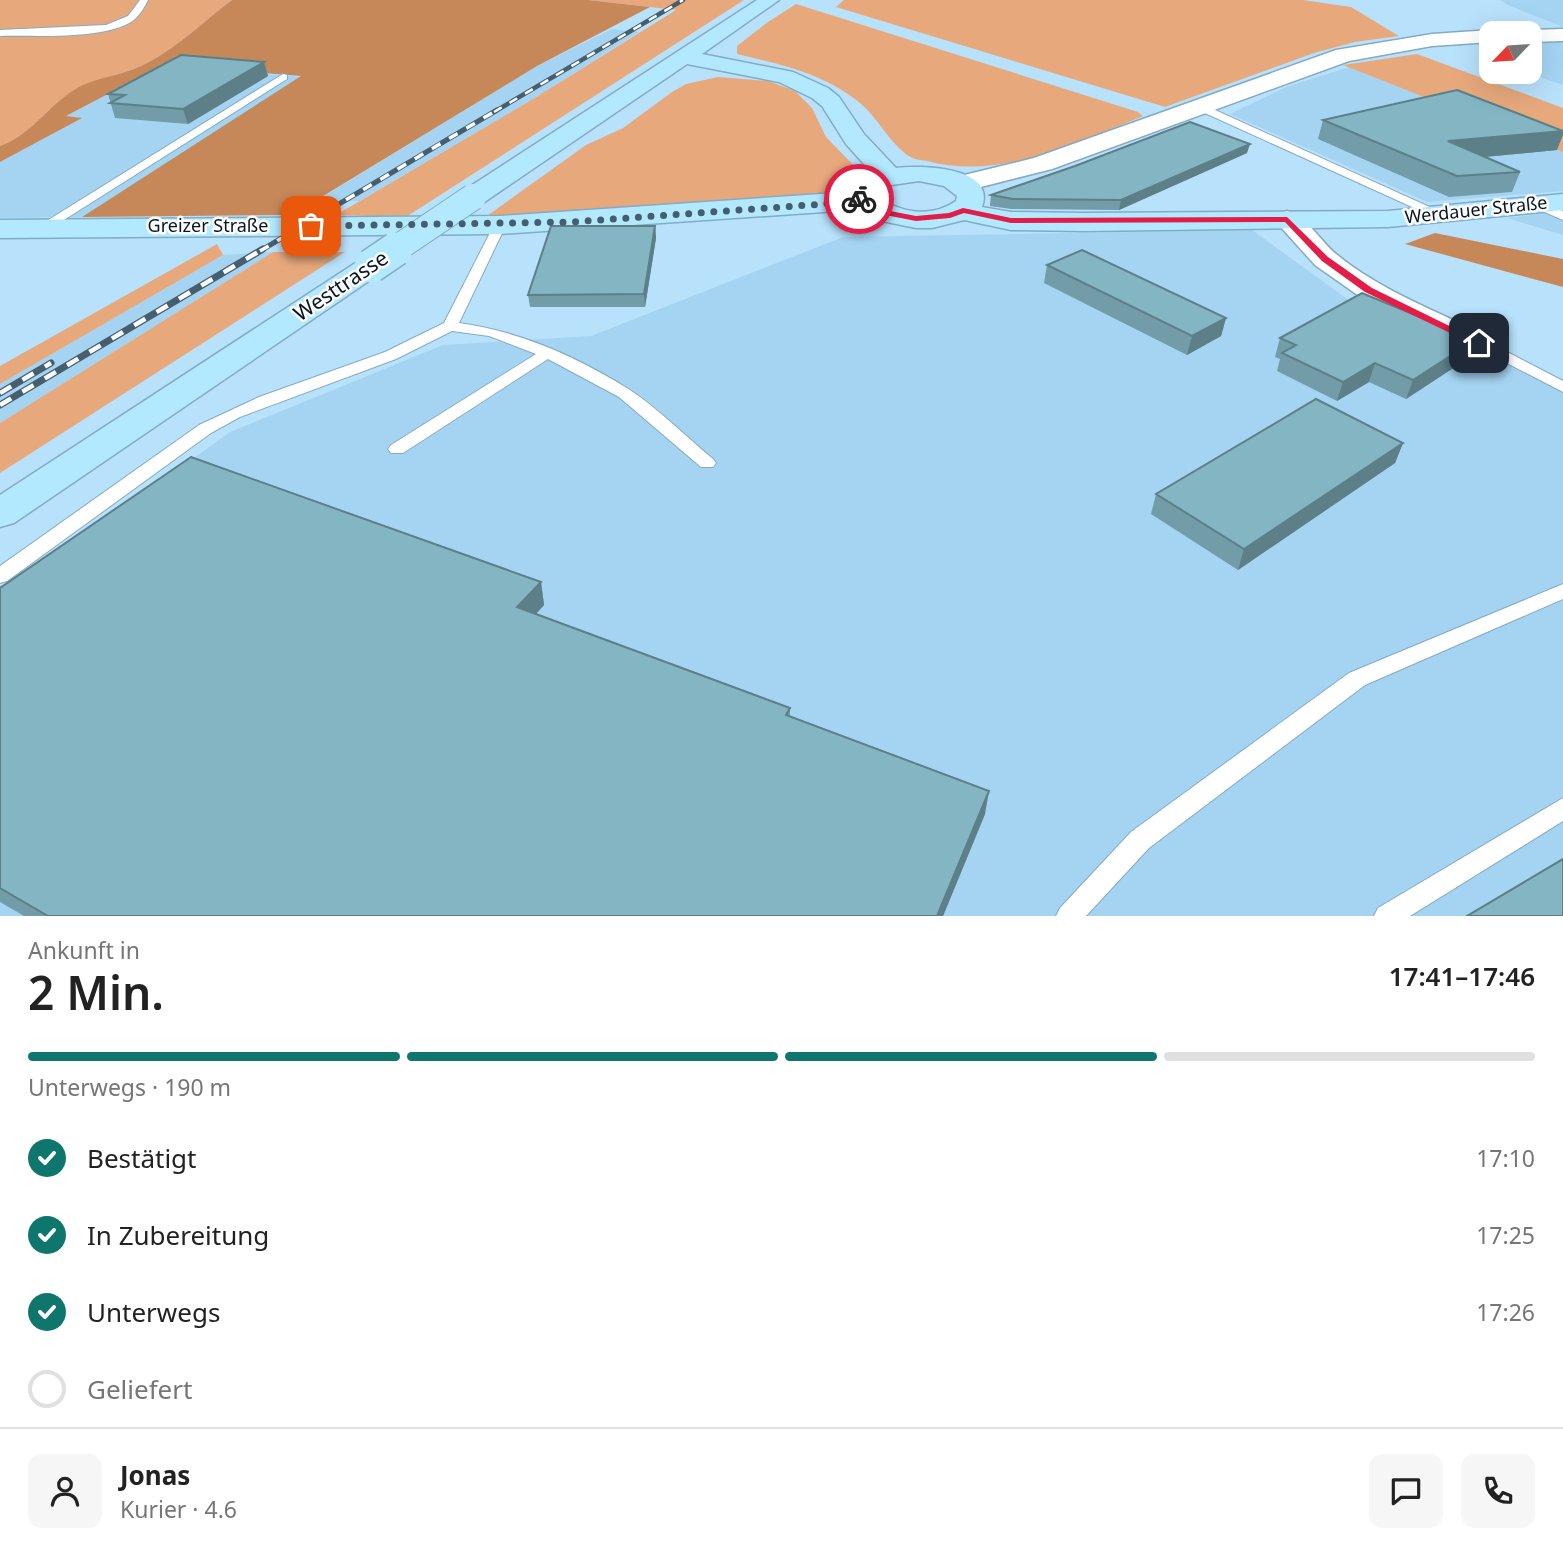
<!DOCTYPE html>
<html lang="de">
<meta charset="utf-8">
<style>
:root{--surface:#fff;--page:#f6f6f6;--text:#222;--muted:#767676;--line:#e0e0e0;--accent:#0f766e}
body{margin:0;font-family:"Noto Sans",sans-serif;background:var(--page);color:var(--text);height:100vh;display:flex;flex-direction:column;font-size:26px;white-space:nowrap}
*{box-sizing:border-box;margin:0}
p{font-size:23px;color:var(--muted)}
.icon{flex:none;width:38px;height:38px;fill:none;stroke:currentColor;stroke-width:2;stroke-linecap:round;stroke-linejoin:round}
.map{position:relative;height:916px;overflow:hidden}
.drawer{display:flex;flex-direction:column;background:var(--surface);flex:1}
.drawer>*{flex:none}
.needle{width:46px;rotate:245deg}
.tools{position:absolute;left:1479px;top:21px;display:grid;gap:14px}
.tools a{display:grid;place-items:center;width:63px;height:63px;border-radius:14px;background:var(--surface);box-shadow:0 7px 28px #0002;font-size:35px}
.pin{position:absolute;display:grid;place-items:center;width:60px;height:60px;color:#fff;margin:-30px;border-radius:14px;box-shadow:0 4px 10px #0006}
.courier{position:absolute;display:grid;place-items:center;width:70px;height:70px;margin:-35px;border:5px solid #e11d48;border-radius:50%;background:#fff;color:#222;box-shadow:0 2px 9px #0007}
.overview em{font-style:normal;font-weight:600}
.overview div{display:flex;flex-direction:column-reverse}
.overview{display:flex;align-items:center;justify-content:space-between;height:119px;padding:0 28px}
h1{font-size:46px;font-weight:600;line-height:52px}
.bar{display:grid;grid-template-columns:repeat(4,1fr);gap:10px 7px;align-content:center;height:84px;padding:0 28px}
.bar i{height:9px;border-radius:5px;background:var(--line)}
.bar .selected{background:var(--accent)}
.bar p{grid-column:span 4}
.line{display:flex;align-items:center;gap:18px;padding:0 28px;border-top:2px solid var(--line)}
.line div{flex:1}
.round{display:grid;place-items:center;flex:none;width:74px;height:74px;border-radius:14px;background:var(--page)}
ol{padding:0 28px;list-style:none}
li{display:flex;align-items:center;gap:21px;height:77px}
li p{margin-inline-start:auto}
li .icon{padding:7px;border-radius:50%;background:var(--accent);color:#fff;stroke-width:4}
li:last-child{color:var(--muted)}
li i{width:38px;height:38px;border:4px solid var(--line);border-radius:50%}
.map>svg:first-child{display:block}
.built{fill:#a5d4f3}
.green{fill:#e7a97c}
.forest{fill:#c78859}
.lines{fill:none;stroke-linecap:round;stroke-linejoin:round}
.service-casing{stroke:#83abc4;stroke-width:2}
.minor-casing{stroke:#83abc4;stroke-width:3}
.tertiary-casing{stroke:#83abc4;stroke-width:3}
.secondary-casing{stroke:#83abc4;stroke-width:3}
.service{fill:#fff;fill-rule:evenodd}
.minor{fill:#fff;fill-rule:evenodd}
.tertiary{fill:#fff;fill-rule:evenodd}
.secondary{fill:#b3e9ff;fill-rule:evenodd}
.rail-far2-casing{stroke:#465e6e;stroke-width:4.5}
.rail-far1-casing{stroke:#465e6e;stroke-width:5}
.rail-casing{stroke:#465e6e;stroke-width:7}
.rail-far2{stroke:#fcfcfc;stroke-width:2.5;stroke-dasharray:9;stroke-linecap:butt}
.rail-far1{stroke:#fcfcfc;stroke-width:3.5;stroke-dasharray:10;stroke-linecap:butt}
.rail{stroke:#fcfcfc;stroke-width:4.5;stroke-dasharray:13;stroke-linecap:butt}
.secondary-bridge-far1-casing{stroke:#83abc4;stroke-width:28;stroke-linecap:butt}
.secondary-bridge-casing{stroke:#83abc4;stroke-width:36;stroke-linecap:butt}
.secondary-bridge-far1{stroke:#b3e9ff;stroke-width:26}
.secondary-bridge{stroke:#b3e9ff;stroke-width:33}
.wall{fill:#719ca8}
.shaded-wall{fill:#5c7f88}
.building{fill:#83b5c3;stroke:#5c7f88;stroke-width:2}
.route{fill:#e11d48}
.done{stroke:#455d6c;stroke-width:7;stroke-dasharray:0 12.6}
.labels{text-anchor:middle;stroke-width:5;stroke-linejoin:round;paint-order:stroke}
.far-street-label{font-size:18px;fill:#07161f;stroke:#fcfcfc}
.street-label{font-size:21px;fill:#07161f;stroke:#fcfcfc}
</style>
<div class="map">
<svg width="1563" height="916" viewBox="0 0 1563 916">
<rect width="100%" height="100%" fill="#b8e1fc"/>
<g class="built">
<path d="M1500,0h63v27l-55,-22z"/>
<path d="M612,29l27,3 -111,70 -169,99 -41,-1 219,-134z"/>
<path d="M1563,41v44l-37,-13h4v-29z"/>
<path d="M163,65l140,12 -221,140 -82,1v-56l81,-44 -17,-1z"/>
<path d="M1349,67l214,85v39l-136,11 -197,-88 56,-27z"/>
<path d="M1563,211v24l-56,-17z"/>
<path d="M1252,230l98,71 116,54 97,24v537h-1563v-318l230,-166 213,-87 148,-9 252,-99z"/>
<path d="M273,252l-273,171v-39l223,-129z"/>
</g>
<g class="green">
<path d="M0,0h232c-27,20 -54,47 -83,62 -21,12 -45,14 -66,24 -32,14 -49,48 -83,60z"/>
<path d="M588,0h156l-338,217 -70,-2 192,-113 148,-92z"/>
<path d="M844,0h459l48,7 48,29 -44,6 -41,11 -149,54 -329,-100z"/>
<path d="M796,4l342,108 5,4c-67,27 -143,65 -216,45 -7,-1 -15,-2 -20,-6 -19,-14 -29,-37 -47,-52 -34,-29 -80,-39 -123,-49v-8l31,-24z"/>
<path d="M1417,54l146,54v44l-220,-87z"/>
<path d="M718,77l50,4 27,10 17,17 14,29 34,35 -8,9 -25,11 -67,10 -276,16 102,-73 37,-17 49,-36 14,-8z"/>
<path d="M217,244l6,11 -223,129v-18z"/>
<path d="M273,252h72l-345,221v-50z"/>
</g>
<g class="forest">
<path d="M232,0h356l62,7 -113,59 -245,149 -210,2 219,-141 -138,-11 -97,51 16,2 -82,44v-16c34,-12 51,-46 83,-61 21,-9 45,-11 66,-23 29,-15 56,-42 83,-62z"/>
<path d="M1435,233l128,26v28l-158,-43z"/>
</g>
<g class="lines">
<defs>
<g id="service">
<path d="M140,0h8c-3,6 -7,13 -12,18 -25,23 -103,17 -136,18v-6l106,-5 22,-9z"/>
<path d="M283,74l4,1v4l-239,151h-10l-1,-3z"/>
<path d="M1196,105h8l241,109 -6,4 -5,-1 -238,-108z"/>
<path d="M1537,200l26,11v9l-30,-13 -2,-3z"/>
<path d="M500,221l6,4 -47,98c60,8 119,34 171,67 29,19 56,47 83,69l3,4 -3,4h-12l-82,-70 -71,-38 -145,94h-12l-3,-4 3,-4 145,-91 -47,-18 -37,-5 -56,28 -156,58 -29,16 -204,148 -7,2v-17l199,-141 60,-28 126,-45 59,-29 50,-98z"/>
<path d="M1501,325l7,4 -18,14 73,38v11l-89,-46 -3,-3 3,-3z"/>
<path d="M1563,584v15l-198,86 -216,163 -63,68h-30l4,-8 71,-76 218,-159z"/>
<path d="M1563,798v23l-153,95h-36l4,-8z"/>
</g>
<path id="minor" d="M1287,211c20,5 33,30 49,43 45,37 102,58 154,83l4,6 -4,6 -11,3 -11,-3 -109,-53 -44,-31 -37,-41 -4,-5 4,-5z"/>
<g id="tertiary">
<path d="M1563,29v12l-33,1v-9h-8l8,-3z"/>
<path d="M1491,30l8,3h-8v9l-59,4 -83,15 -297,108 -91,23 -9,-2 -4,-6 4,-6 82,-20 302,-108 96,-16z"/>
</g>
<g id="secondary">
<path d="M757,0h22l-77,54 91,18 35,16 11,9 25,37 32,34c23,-3 101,-2 86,39l29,5 73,1 304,-2 175,-17v16l-175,17 -304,4 -73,-1 -47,-10 -32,8h-16l-39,-8 -18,-13 -35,5 -324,22 -500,4v-18l500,-4 351,-24 3,-7 17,-13 -25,-28 -24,-38 -10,-8 -33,-16 -92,-18 -204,139 -10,2 -10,-2 -4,-6 4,-6zM919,181l25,5 13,10 -1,5c-23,16 -56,14 -78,-6l7,-9z"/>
<path d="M371,257l11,3 4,6 -4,6 -368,251 -14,4v-32l360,-235z"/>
</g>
</defs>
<use href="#service" class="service-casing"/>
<use href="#minor" class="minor-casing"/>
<use href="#tertiary" class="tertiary-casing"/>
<use href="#secondary" class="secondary-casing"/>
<use href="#service" class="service"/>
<use href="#minor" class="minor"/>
<use href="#tertiary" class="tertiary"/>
<use href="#secondary" class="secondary"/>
<defs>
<path id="rail-far2" d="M494,112l189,-112"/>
<path id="rail-far1" d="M260,251l237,-141"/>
<g id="rail">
<path d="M0,393l51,-30"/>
<path d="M0,405l263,-156"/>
</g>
</defs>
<use href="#rail-far2" class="rail-far2-casing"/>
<use href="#rail-far1" class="rail-far1-casing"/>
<use href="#rail" class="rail-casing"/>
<use href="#rail-far2" class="rail-far2"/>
<use href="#rail-far1" class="rail-far1"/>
<use href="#rail" class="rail"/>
<defs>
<path id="secondary-bridge-far1" d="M393,251l80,-54"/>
<path id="secondary-bridge" d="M371,266l25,-17"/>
</defs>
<use href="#secondary-bridge-far1" class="secondary-bridge-far1-casing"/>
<use href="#secondary-bridge" class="secondary-bridge-casing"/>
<use href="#secondary-bridge-far1" class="secondary-bridge-far1"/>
<use href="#secondary-bridge" class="secondary-bridge"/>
</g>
<g class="wall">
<path d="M264,62l4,14 -80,48 -73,-6 -7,-24z"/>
<path d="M1323,120l234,30 -72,7 35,15 -8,20 -63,5 -131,-58z"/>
<path d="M1247,153l-128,57 -108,-1 -21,-3 1,-11z"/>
<path d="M655,226l1,12 -11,69h-115l-2,-12z"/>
<path d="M1047,265l179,53 -5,18 -34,19 -143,-72z"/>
<path d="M1280,338l187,21 -61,40 -37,-17 -32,19 -60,-30 3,-12 -5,-2z"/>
<path d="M1403,443l-8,20 -157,107 -87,-56 5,-20z"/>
<path d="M541,582l3,23 -8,9 254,94v9l195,97 -42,102h-919l-24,-14v-314z"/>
</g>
<g class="shaded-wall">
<path d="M264,62l4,14 -80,48 -5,-15z"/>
<path d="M1563,131v4l-6,15 -116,11 7,-20z"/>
<path d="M1250,144l-3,9 -128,57 2,-10z"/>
<path d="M655,226l1,12 -11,69 -1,-13z"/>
<path d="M1226,318l-5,18 -34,19 5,-19z"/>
<path d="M1475,340l-8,19 -61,40 7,-19z"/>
<path d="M1375,363l-6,19 -32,19 6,-19z"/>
<path d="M1403,443l-8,20 -157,107 6,-21z"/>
<path d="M541,582l3,23 -23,25 -4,-23z"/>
<path d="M989,791l-4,23 -42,102h-6z"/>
</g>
<g class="building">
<path d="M181,55l83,7 -81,47 -73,-6 15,-8 -17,-1z"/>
<path d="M1457,90l106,41 -115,10 72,31 -63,4 -134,-56z"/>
<path d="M1190,122l60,22 -129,56 -108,-1 -22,-4 84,-29z"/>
<path d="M551,226h104l-11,68 -116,1z"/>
<path d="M1082,250l144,68 -34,18 -145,-71z"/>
<path d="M1362,293l113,47 -62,40 -38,-17 -32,19 -61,-29 14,-8 -16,-7z"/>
<path d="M1316,399l87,44 -159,106 -88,-55z"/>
<path d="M191,457l350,125 -24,25 273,101 -4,7 203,76 -52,125h-889l-48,-28v-300z"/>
<path d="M1563,859v57h-96z"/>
</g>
<path class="route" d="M859,197h9l17,13 31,6 33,-3 14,-5 48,10 276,-1 41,40 44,31 112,55 -9,2 -110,-53 -43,-31 -37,-39 -274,1 -47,-10 -14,5 -34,3 -36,-7 -17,-13h-7z"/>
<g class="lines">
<path class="done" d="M311,226l261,-4 252,-18 35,-5"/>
</g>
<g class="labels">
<g class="far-street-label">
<text transform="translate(1476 210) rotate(-6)" y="6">Werdauer Straße</text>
<text x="208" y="232">Greizer Straße</text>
</g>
<g class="street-label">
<text transform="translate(341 286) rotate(-34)" y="7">Westtrasse</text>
</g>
</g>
</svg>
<div class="tools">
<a><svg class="needle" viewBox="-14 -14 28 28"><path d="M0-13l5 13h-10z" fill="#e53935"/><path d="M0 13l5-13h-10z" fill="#767676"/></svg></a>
</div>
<div class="pin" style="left:311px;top:226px;background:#ea580c"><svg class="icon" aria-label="bag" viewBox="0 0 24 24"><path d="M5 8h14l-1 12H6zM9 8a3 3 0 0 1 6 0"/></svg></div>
<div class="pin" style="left:1479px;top:343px;background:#1f2937"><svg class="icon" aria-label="home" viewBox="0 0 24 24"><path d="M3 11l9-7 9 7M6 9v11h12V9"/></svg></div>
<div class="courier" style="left:859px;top:199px"><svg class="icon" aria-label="bike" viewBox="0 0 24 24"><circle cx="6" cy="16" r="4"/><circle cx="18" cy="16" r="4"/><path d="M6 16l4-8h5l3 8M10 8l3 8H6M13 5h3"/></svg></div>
</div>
<section class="drawer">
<div class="overview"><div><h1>2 Min.</h1><p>Ankunft in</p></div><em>17:41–17:46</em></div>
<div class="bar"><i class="selected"></i><i class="selected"></i><i class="selected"></i><i></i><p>Unterwegs · 190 m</p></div>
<ol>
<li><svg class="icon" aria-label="check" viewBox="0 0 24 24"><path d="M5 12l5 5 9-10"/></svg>Bestätigt<p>17:10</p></li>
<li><svg class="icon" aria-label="check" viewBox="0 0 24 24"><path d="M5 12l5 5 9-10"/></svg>In Zubereitung<p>17:25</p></li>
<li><svg class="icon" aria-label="check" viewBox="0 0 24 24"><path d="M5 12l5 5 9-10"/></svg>Unterwegs<p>17:26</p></li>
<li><i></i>Geliefert</li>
</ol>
<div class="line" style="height:126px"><a class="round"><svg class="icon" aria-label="person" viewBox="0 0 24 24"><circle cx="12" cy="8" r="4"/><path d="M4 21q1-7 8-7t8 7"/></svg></a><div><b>Jonas</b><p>Kurier · 4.6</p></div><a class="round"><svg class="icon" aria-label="chat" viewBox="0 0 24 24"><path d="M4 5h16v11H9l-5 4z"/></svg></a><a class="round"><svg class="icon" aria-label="phone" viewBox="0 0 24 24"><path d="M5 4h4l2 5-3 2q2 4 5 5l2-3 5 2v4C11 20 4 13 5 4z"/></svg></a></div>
</section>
